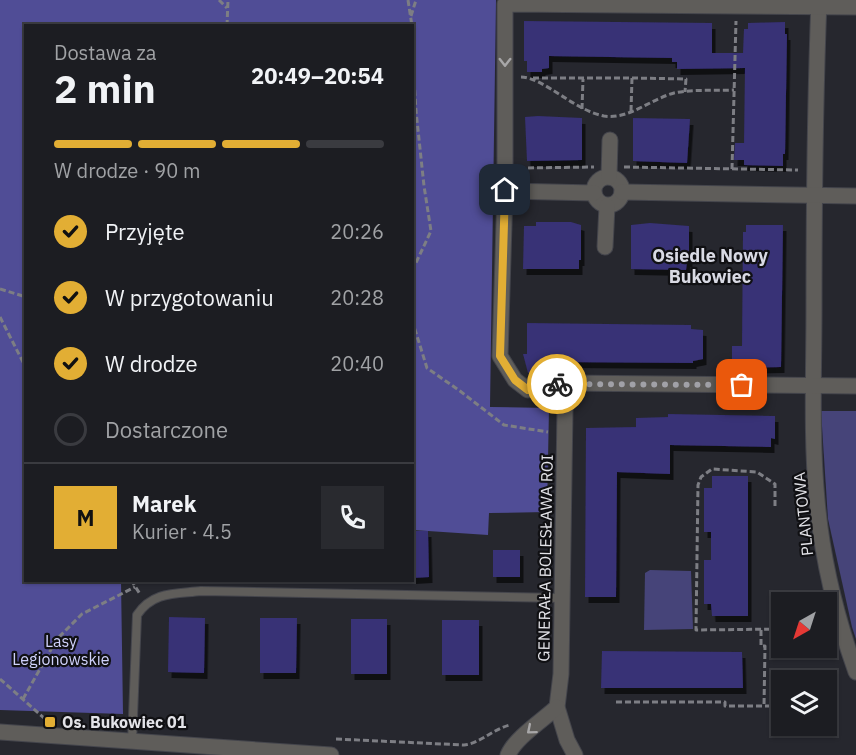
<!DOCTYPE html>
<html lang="pl">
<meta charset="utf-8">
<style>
:root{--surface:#1c1d22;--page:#292a2f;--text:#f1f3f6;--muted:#a0a2a5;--line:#3a3b40;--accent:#e2ae34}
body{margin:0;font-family:"IBM Plex Sans",sans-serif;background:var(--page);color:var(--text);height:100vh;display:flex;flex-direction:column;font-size:22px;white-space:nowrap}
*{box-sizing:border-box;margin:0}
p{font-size:20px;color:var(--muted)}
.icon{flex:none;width:33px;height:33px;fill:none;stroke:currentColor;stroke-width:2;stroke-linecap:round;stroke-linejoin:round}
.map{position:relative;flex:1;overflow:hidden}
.panel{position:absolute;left:24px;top:24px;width:390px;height:558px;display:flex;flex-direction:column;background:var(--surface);border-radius:0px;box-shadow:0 2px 4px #0004,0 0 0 2px var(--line)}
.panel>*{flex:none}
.needle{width:39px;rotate:219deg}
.buttons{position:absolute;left:771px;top:592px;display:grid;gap:12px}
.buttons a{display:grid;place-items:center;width:66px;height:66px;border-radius:0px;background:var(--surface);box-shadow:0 2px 4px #0004,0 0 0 2px var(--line);font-size:30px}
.pin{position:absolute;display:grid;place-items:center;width:51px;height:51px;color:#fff;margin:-26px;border-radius:12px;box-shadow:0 3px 9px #0006}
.courier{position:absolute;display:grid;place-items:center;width:60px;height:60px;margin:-30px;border:4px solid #e2ae34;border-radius:50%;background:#fff;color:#222;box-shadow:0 2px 8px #0007}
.overview em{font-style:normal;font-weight:800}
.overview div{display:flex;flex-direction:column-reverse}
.overview{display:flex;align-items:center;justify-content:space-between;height:102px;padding:0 30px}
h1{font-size:39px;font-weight:800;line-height:45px}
.bar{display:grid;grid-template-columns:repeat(4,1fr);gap:9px 6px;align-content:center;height:72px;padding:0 30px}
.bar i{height:8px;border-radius:4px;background:var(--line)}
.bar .selected{background:var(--accent)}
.bar p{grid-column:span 4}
.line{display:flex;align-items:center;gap:15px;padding:0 30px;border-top:2px solid var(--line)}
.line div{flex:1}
.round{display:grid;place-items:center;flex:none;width:63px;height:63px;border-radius:0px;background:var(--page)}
ol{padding:0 30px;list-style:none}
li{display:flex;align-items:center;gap:18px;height:66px}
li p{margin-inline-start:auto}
li .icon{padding:6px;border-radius:50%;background:var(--accent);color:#111;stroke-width:4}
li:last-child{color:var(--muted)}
li i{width:33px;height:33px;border:3px solid var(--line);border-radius:50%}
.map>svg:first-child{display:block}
.green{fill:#464479}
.forest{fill:#504d96}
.building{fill:#373076;filter:url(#shadow)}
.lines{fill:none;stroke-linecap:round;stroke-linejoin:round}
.lane-casing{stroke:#44454c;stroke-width:10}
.street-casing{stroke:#44454c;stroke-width:17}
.path{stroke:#7d7e84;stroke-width:3;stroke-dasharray:6 3;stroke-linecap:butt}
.lane{stroke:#5f5d5a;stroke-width:8}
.street{stroke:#5f5d5a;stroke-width:15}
.oneway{stroke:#a8a7a8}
.done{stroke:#a1a1a7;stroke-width:6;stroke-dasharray:0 10.8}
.route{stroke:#e2ae34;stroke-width:8}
.poi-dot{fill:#e2ae34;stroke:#101013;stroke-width:2}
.labels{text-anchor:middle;stroke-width:4.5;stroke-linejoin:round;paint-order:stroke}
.street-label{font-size:16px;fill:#e3e3e8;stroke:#101013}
.park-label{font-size:16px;fill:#cfd1fb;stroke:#101013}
.poi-label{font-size:16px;font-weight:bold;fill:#e3e3e8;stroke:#101013;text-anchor:start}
.neighbourhood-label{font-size:18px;font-weight:bold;fill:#d9dae4;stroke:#101013}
</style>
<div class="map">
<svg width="856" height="755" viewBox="0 0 856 755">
<defs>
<filter id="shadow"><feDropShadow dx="3.5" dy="6" stdDeviation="0" flood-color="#0009"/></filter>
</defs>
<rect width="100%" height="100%" fill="#26272e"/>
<g class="green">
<path d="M821,411h35v228l-4,-12 -24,-108z"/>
<path d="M650,570l41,1 2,58 -49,1 1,-57z"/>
</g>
<path class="forest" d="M0,0h496l-6,407 59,1 -2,104 -58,1 -1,22 -75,-5 -1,-504h-386v554l95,1 2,133 -123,-4z"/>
<g class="building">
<path d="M524,21l188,2v30h31l1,-24h4v-6l37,-1v12h2l-2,120h-2v12l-39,-1v-5h-10l1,-17h9l1,-75 -68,1v-7h-5v-4l-123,-2v12l-7,1v3h-15v-11h-3z"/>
<path d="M538,116l44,2v42l-55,1 -2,-44z"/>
<path d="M633,118l57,1 -3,44 -54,-2z"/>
<path d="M536,222h35l10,3v35h-2v9h-56l1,-43h12z"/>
<path d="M650,223l39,3v35h-2l-1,9 -55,-1v-44z"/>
<path d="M746,225h37l-2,142 -39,1v-5h-10v-17h10l1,-114h3z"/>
<path d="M527,323l164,2v4l12,1v29l-10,2v2l-132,-1 -16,3 -17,8 -5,-19h4z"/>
<path d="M668,414l107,2v23l-4,-1v9l-101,-2v29l-53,-2 -1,125h-31l1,-169 50,-1v-9l32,-1z"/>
<path d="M712,476h36v140h-36l-1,-12h-7v-44h7v-28h-7v-44h8z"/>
<path d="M412,531h16l1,46 -17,1z"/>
<rect x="493" y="550" width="27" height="27"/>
<path d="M169,617l36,1 -1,55 -36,-1z"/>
<path d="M260,618h37l-1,55h-36z"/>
<rect x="351" y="619" width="36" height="55"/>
<rect x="442" y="620" width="37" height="55"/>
<path d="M602,651l140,1 1,36h-142z"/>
</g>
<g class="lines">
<defs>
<path id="lane" d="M132,742l5,-127c16,-24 39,-21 64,-24l360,7"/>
<g id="street">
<path d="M819,0c-4,103 -5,206 -5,309 0,63 -3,128 3,191 5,59 19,116 39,172"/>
<path d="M856,7l-351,-3v187l-5,165 15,24 13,10 38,-7 290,3"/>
<circle cx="608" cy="191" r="14"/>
<path d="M609,177l1,-37"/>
<path d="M505,191l89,2"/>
<path d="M622,192l234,4"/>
<path d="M605,247l2,-41"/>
<path d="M565,409l-4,265 -4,33 10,33 8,15"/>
<path d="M0,732l331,23"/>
<path d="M508,755c7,-17 35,-35 49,-48"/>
</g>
</defs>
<use href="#lane" class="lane-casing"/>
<use href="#street" class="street-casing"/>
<g class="path">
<path d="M219,0l8,8"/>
<path d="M408,0l4,26"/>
<path d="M411,16l5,-16"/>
<path d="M227,26l1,-26"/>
<path d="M412,45l4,66 8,75 7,45 -17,36 -2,27"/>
<path d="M521,77c24,1 52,33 83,39 24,4 47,-17 70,-23 19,-4 40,-2 60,-3"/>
<path d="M533,78h99l-1,33"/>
<path d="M632,78l54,1 -1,13"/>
<path d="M582,109l1,-30"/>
<path d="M624,167l174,3"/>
<path d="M519,168l75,-1"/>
<path d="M732,169l4,-148"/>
<path d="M0,289l26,8"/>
<path d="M0,317l26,51"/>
<path d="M412,320l15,48 33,23 44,34 44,7"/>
<path d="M775,506v-22l-18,-12 -45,-3 -11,8 -3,8 -2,145 86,-1"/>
<path d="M131,580l9,14"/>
<path d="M761,630v16h4l-1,60"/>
<path d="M0,679l44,39"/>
<path d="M23,699l34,-60 25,-25 53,-27"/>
<path d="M616,702h109v4h57"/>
<path d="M336,739l128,6c17,-2 29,-16 46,-20"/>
</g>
<use href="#lane" class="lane"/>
<use href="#street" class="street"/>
</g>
<defs><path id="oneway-chevron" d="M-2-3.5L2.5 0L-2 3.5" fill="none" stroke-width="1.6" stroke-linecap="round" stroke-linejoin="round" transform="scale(1.5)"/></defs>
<g class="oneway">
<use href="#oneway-chevron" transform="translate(505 62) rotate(90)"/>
<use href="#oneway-chevron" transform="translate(531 730) rotate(140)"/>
</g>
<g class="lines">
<path class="done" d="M557,384l185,1"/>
<path class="route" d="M505,190l-5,166 15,24 13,10 29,-6"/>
</g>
<rect class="poi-dot" x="44" y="716" width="12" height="12" rx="3"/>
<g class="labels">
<g class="street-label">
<text transform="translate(803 514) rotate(-96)" y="6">PLANTOWA</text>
<text transform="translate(545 558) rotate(-89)" y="6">GENERAŁA BOLESŁAWA ROI</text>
</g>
<g class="park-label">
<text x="61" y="647">Lasy<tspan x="61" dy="18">Legionowskie</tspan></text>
</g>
<g class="poi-label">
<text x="62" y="728">Os. Bukowiec 01</text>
</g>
<g class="neighbourhood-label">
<text x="710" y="262">Osiedle Nowy<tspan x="710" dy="21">Bukowiec</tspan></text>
</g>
</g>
</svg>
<div class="buttons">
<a><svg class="needle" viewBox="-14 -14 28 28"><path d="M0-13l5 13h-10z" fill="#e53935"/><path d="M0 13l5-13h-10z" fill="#a0a2a5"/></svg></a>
<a><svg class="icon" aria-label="layers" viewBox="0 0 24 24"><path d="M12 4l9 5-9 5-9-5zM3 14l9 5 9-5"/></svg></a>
</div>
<div class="pin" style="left:742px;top:385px;background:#ea580c"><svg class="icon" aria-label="bag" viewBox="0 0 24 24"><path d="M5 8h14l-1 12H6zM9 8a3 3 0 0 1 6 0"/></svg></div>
<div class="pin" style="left:505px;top:190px;background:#1f2937"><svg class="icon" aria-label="home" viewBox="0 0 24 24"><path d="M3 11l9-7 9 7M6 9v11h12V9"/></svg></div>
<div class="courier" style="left:557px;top:384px"><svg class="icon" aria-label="bike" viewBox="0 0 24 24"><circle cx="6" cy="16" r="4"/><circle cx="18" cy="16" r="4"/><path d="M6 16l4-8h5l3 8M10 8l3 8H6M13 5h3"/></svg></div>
<section class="panel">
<div class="overview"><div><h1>2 min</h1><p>Dostawa za</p></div><em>20:49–20:54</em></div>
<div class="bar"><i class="selected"></i><i class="selected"></i><i class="selected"></i><i></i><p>W drodze · 90 m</p></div>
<ol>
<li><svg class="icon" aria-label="check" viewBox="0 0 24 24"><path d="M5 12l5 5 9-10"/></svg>Przyjęte<p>20:26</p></li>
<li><svg class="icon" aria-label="check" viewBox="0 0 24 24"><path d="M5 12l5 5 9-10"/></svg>W przygotowaniu<p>20:28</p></li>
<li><svg class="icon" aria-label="check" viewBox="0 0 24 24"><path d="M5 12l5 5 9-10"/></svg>W drodze<p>20:40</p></li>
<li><i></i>Dostarczone</li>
</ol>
<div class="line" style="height:108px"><b class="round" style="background:var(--accent);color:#111">M</b><div><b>Marek</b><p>Kurier · 4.5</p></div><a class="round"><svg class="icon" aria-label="phone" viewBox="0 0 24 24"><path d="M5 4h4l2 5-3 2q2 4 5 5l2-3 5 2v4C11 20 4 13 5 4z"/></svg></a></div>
</section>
</div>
